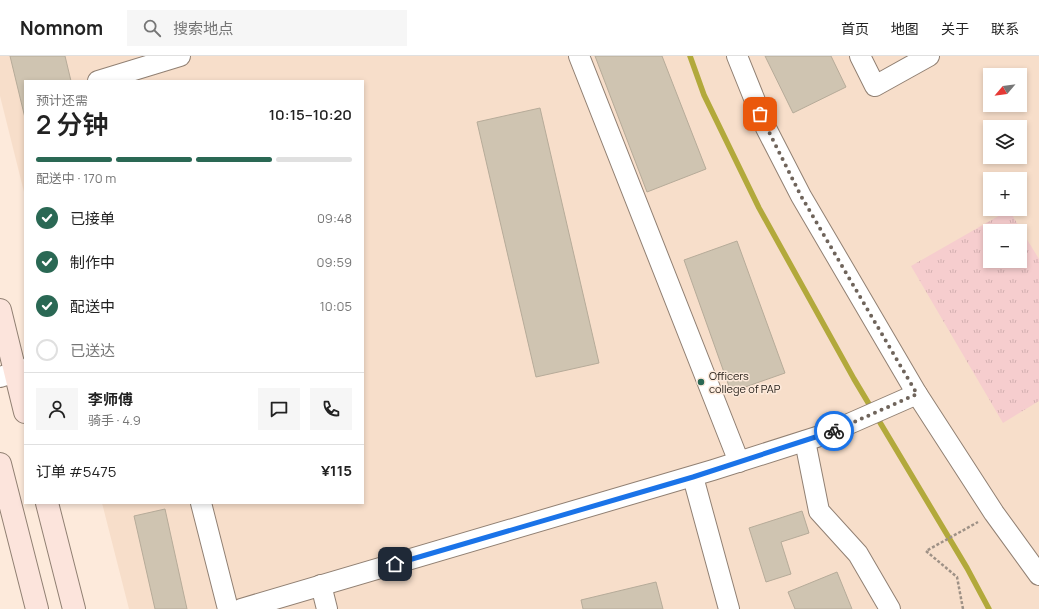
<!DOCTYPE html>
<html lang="zh">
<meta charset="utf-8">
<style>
:root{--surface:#fff;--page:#f6f6f6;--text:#222;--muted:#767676;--line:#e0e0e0;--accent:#2a6854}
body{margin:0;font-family:Manrope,"Noto Sans SC",sans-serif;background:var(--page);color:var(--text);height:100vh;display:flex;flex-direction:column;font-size:15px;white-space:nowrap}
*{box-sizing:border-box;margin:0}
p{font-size:13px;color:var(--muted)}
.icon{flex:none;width:22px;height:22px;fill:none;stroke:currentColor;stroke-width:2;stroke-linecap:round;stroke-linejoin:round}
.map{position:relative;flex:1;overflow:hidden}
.drawer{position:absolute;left:24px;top:24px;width:340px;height:424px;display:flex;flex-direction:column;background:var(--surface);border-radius:0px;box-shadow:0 2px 6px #0003}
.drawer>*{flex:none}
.needle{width:26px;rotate:241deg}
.tools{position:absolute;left:983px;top:12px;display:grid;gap:8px}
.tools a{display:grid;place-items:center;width:44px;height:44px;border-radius:0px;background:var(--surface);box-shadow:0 2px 6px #0003;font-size:20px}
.pin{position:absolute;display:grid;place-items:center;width:34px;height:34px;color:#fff;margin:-17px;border-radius:8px;box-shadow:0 2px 6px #0006}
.courier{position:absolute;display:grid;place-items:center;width:40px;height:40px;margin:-20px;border:3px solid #1a73e8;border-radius:50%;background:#fff;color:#222;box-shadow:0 1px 5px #0007}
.summary em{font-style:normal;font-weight:600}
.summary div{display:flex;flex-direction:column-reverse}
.summary{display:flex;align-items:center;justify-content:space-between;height:68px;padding:0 12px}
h1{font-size:26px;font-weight:600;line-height:30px}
.bar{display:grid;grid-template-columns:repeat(4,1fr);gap:6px 4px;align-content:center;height:48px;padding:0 12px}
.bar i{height:5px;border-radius:3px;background:var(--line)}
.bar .selected{background:var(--accent)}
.bar p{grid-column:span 4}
.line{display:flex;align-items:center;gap:10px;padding:0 12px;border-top:1px solid var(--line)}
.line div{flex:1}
.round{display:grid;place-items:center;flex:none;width:42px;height:42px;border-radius:0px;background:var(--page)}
ol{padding:0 12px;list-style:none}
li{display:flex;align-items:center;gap:12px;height:44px}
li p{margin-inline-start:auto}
li .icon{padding:4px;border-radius:50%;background:var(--accent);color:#fff;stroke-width:4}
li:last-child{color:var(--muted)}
li i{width:22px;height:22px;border:2px solid var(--line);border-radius:50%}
header{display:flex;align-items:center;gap:24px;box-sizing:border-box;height:56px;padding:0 20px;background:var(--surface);border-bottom:1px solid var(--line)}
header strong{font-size:19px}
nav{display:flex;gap:22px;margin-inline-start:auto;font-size:14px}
.search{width:280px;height:36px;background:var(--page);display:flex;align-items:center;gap:10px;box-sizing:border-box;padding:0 14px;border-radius:0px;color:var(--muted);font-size:15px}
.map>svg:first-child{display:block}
.built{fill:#f7deca;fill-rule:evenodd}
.grass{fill:url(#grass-tufts);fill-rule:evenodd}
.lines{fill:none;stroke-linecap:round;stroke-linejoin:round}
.stream{stroke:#b2a93b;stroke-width:5.5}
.building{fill:#cfc4b1;stroke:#b6ab99}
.street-casing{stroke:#918073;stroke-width:22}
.secondary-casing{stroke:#918073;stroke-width:24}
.path{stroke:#9e9186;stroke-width:2.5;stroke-dasharray:3 2;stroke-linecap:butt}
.street{stroke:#fff;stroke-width:20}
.secondary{stroke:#fce4dc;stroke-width:22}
.done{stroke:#6f645b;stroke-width:4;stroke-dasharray:0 7.2}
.route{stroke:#1a73e8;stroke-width:5}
.poi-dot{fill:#2a6854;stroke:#fdeadb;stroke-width:1.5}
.labels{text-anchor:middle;stroke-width:3;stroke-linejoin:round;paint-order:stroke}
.poi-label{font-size:11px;fill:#221c16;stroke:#fdeadb;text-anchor:start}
</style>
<header>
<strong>Nomnom</strong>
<div class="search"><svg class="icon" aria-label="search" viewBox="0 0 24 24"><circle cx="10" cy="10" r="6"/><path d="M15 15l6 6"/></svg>搜索地点</div>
<nav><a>首页</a><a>地图</a><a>关于</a><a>联系</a></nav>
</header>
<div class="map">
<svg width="1039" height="553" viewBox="0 0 1039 553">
<defs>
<pattern id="grass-tufts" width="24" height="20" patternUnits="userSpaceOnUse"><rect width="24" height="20" fill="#f6cdce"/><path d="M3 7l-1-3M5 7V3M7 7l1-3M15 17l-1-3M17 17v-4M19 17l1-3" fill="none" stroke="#d3afb0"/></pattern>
</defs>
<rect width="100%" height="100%" fill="#fdeadb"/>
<path class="built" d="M0,0h1039v553h-910l-27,-106h261v-422h-338v115l-25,-100zM990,19h30v30h-30zM990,71h30v30h-30zM990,123h30v30h-30zM990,175h30v30h-30z"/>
<path class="grass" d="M1009,154l30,49v142l-36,22 -92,-157zM990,175h30v30h-30z"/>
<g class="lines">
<path class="stream" d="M690,0l14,39 55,113 95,171 113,189 22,41"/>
</g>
<g class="building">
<path d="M10,0h55l6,25h-46v37z"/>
<path d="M595,0h67l44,113 -59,23z"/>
<path d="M765,0h66l15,31 -53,26z"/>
<path d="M540,52l59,255 -63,14 -59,-255z"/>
<path d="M737,185l48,132 -54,19 -47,-132z"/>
<path d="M165,453l22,100h-32l-21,-93z"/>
<path d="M802,455l7,22 -28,9 10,32 -25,8 -17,-54z"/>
<path d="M837,516l15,37h-57l-7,-17z"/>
<path d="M656,526l7,27h-80l-2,-9z"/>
</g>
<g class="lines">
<defs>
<g id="street">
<path d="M579,0l160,406"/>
<path d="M737,0l29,72 35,68 116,198 77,119 45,62"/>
<path d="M860,0l15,30 54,-30"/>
<path d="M98,25l82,-25"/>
<path d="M0,321l25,-8"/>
<path d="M805,385l14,70 39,43 32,55"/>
<path d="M693,421l36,132"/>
<path d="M201,447l27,106"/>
<path d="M321,529l6,24"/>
<path d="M241,553l472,-139 113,-36 91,-40"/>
</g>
<g id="secondary">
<path d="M0,254l25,102"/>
<path d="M0,408l37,145"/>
<path d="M47,447l27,106"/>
</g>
</defs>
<use href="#street" class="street-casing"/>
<use href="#secondary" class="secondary-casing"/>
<path class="path" d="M963,553l-6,-32 -31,-26 52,-29"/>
<use href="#street" class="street"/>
<use href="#secondary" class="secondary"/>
</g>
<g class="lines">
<path class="done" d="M760,58l41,82 116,198 -83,37"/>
<path class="route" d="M395,508l298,-87 141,-46"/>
</g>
<circle class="poi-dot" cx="701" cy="326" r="4"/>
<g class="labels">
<g class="poi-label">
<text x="709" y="324">Officers<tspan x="709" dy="13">college of PAP</tspan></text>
</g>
</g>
</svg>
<div class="tools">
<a><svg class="needle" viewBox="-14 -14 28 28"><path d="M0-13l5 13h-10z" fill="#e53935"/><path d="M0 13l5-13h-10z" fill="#767676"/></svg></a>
<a><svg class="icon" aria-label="layers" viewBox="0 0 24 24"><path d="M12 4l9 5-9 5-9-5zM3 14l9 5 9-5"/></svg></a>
<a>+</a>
<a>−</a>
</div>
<div class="pin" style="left:760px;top:58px;background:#ea580c"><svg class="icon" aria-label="bag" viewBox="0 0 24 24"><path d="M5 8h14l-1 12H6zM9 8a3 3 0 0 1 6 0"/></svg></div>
<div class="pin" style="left:395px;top:508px;background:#1f2937"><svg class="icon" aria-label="home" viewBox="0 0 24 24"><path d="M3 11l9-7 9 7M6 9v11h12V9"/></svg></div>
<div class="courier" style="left:834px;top:375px"><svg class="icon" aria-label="bike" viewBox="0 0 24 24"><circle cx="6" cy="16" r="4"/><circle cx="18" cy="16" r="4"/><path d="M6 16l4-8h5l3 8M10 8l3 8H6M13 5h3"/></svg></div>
<section class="drawer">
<div class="summary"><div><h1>2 分钟</h1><p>预计还需</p></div><em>10:15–10:20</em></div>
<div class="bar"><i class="selected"></i><i class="selected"></i><i class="selected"></i><i></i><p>配送中 · 170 m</p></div>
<ol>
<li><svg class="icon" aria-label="check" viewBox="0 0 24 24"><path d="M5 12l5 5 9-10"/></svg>已接单<p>09:48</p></li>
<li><svg class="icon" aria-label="check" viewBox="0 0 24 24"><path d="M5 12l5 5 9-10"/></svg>制作中<p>09:59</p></li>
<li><svg class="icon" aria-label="check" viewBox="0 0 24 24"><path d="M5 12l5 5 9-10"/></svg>配送中<p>10:05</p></li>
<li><i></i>已送达</li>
</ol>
<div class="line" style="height:72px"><a class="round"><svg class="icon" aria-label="person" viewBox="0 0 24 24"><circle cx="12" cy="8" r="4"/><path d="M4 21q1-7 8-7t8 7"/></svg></a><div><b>李师傅</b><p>骑手 · 4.9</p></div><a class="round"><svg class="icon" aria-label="chat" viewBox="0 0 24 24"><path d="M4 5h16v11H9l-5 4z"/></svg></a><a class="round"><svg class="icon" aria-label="phone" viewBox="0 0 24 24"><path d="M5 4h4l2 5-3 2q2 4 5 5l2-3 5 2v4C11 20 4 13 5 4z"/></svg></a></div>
<div class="line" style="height:52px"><div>订单 #5475</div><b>¥115</b></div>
</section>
</div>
